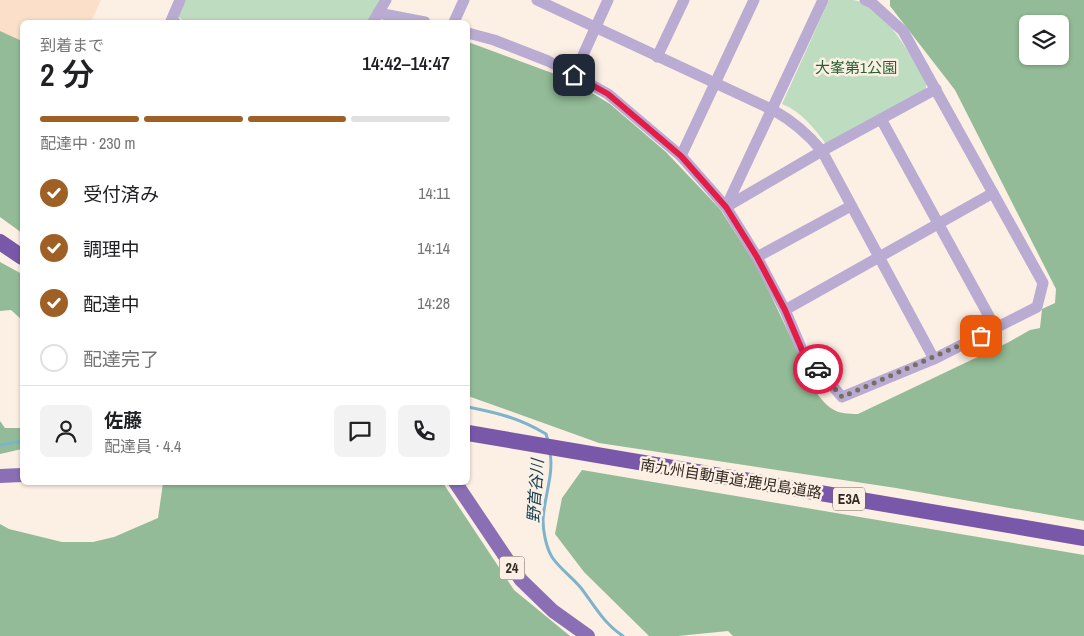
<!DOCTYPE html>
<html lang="ja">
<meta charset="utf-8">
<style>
:root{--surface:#fff;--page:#f2f2f2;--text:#202124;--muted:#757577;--line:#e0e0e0;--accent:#9f6026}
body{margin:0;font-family:"Archivo Narrow","Noto Sans JP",sans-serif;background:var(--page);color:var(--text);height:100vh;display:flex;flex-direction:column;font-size:19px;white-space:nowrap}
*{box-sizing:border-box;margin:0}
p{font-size:16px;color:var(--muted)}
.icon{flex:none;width:28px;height:28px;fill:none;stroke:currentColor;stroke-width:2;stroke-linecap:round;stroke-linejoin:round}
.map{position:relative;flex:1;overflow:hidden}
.drawer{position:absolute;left:20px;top:20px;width:450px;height:465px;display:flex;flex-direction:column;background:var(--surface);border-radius:8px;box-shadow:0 1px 4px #0004}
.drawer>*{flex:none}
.fabs{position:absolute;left:1019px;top:15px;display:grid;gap:10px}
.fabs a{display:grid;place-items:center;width:50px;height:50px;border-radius:8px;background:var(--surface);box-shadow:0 1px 4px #0004;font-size:25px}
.pin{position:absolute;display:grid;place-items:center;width:42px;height:42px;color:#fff;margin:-21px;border-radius:10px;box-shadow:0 2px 8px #0006}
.courier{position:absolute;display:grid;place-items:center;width:50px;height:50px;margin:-25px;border:4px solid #e11d48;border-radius:50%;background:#fff;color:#222;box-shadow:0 1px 6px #0007}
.summary em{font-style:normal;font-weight:600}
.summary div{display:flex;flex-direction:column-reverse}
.summary{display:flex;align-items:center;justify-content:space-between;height:85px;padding:0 20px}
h1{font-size:32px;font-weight:600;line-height:38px}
.bar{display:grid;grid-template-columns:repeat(4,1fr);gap:8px 5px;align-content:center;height:60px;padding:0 20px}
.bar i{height:6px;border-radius:4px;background:var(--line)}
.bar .selected{background:var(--accent)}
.bar p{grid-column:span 4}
.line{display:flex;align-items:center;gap:12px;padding:0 20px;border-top:1px solid var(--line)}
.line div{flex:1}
.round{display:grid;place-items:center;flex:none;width:52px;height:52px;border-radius:8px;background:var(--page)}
ol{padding:0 20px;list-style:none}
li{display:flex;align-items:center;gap:15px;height:55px}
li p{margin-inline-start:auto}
li .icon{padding:5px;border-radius:50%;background:var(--accent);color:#fff;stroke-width:4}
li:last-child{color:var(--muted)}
li i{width:28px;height:28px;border:2px solid var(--line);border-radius:50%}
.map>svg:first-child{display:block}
.built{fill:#fcdfc8}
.green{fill:#bddcc0}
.forest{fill:#93bb97;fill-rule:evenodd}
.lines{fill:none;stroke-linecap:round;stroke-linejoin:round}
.stream{stroke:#7db3cb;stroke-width:3}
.minor{stroke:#b9abd2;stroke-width:11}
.major{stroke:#8a6fb5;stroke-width:14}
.highway{stroke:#7958a9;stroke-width:16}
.done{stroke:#776e65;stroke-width:5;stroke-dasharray:0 9}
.route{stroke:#e11d48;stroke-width:6}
.labels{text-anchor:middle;stroke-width:5;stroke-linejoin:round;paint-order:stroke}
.shield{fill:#fcefe4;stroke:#6d645c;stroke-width:1}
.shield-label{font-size:14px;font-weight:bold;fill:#302821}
.park-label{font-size:15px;fill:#286132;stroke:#fcefe4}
.street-label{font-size:15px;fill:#302821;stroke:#fcefe4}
.water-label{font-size:16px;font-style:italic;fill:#0d3d4f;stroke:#fcefe4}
</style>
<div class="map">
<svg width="1084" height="636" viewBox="0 0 1084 636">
<rect width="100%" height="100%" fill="#fcefe4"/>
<path class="built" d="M0,0h101l-10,22h-69v19l-22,-10z"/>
<g class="green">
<path d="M184,0h197l-12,22h-184l-8,-6z"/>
<path d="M829,0c8,0 17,0 24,0 32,4 59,59 74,84l-2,6 -99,54c-13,-17 -24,-32 -44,-40z"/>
</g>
<g class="forest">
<path d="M890,0h194v521l-188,-33 -297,-45 -131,-47v-354l103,38 39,24 56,48 54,57 38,59 60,127c13,16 19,19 40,19l151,-72 21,-12 10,-2 2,-19 13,-6 1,-14 -101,-199 -65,-84zM1028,24h32v32h-32z"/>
<path d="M0,31l22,10v192l-22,-16z"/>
<path d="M0,262l22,12v46l-11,-10 -11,1z"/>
<path d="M0,421l5,7h17v21l-22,5z"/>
<path d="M582,470l502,85v81h-351l-5,-5 -50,5h-29l-65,-64 -29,-38 7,-36z"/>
<path d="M163,483h280l71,107 56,46h-570v-112l9,5 53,13h31l21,-5 44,-19z"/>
</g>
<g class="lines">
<g class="stream">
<path d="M468,407c30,6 51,11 78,27l2,7"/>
<path d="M0,445l22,-4"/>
<path d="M550,452c4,23 -6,45 -7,68 0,11 3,27 9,37 7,11 20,20 29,31 13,17 23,36 42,48"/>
</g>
<g class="minor">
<path d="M537,0l236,110c20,11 34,23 49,41l112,208"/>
<path d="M378,13l47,9"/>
<path d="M175,22l-4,-1 9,-21"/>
<path d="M373,22l13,-22"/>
<path d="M454,22l10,-22"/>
<path d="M468,33l26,7 54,21 26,14 34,19 73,62 45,51 31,50 28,53 17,40 40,47 92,-38 103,-52 6,-24 -140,-252 -31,-28 -7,-3"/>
<path d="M657,57l27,-57"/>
<path d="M574,75l34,-75"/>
<path d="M881,119l115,210"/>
<path d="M681,156l73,-156"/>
<path d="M726,207l96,-56 114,-62"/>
<path d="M726,207l97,-207"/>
<path d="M757,257l94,-51"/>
<path d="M785,310l208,-117"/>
</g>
<g class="major">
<path d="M0,476l22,-1"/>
<path d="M455,482l66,98 32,31 35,25"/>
</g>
<g class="highway">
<path d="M0,242l22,15"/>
<path d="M468,433l616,105"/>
</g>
</g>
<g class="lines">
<path class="done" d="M818,369l24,28 139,-61"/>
<path class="route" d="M574,75l34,19 73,62 45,51 31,50 28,53 17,40 16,19"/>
</g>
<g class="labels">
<g class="shield">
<rect x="833" y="487.5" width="32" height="23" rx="4"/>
<rect x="499.5" y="556.5" width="25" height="23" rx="4"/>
</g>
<g class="shield-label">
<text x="849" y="504">E3A</text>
<text x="512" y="573">24</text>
</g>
<g class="park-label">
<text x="856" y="73">大峯第1公園</text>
</g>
<g class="street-label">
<text transform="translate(731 479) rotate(9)" y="5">南九州自動車道;鹿児島道路</text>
</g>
<g class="water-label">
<text transform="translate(535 491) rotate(-86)" y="6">野首谷川</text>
</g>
</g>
</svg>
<div class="fabs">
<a><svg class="icon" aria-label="layers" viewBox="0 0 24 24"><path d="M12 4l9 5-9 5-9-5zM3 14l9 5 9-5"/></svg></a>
</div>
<div class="pin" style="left:981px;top:336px;background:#ea580c"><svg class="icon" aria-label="bag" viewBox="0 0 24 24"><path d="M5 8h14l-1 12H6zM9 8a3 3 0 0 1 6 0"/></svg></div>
<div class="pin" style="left:574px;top:75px;background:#1f2937"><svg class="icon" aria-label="home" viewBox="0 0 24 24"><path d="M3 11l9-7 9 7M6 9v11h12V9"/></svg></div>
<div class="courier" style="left:818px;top:369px"><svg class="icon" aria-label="car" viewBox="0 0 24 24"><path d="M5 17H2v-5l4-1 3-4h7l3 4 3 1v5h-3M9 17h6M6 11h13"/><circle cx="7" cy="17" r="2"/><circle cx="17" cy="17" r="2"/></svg></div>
<section class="drawer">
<div class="summary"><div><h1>2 分</h1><p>到着まで</p></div><em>14:42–14:47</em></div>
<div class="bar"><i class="selected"></i><i class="selected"></i><i class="selected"></i><i></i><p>配達中 · 230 m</p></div>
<ol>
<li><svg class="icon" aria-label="check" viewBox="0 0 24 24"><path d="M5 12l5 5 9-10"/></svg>受付済み<p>14:11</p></li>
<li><svg class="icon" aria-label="check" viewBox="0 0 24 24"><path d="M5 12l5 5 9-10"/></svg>調理中<p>14:14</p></li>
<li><svg class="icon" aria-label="check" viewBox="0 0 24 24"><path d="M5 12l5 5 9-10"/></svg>配達中<p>14:28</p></li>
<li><i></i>配達完了</li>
</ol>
<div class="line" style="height:90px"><a class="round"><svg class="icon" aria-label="person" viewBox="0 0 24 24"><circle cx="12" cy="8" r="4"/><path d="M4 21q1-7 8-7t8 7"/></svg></a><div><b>佐藤</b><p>配達員 · 4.4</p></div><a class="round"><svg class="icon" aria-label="chat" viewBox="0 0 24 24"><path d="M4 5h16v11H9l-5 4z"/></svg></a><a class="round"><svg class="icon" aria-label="phone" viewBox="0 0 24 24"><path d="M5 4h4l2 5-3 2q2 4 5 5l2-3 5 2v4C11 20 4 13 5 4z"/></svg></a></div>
</section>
</div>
